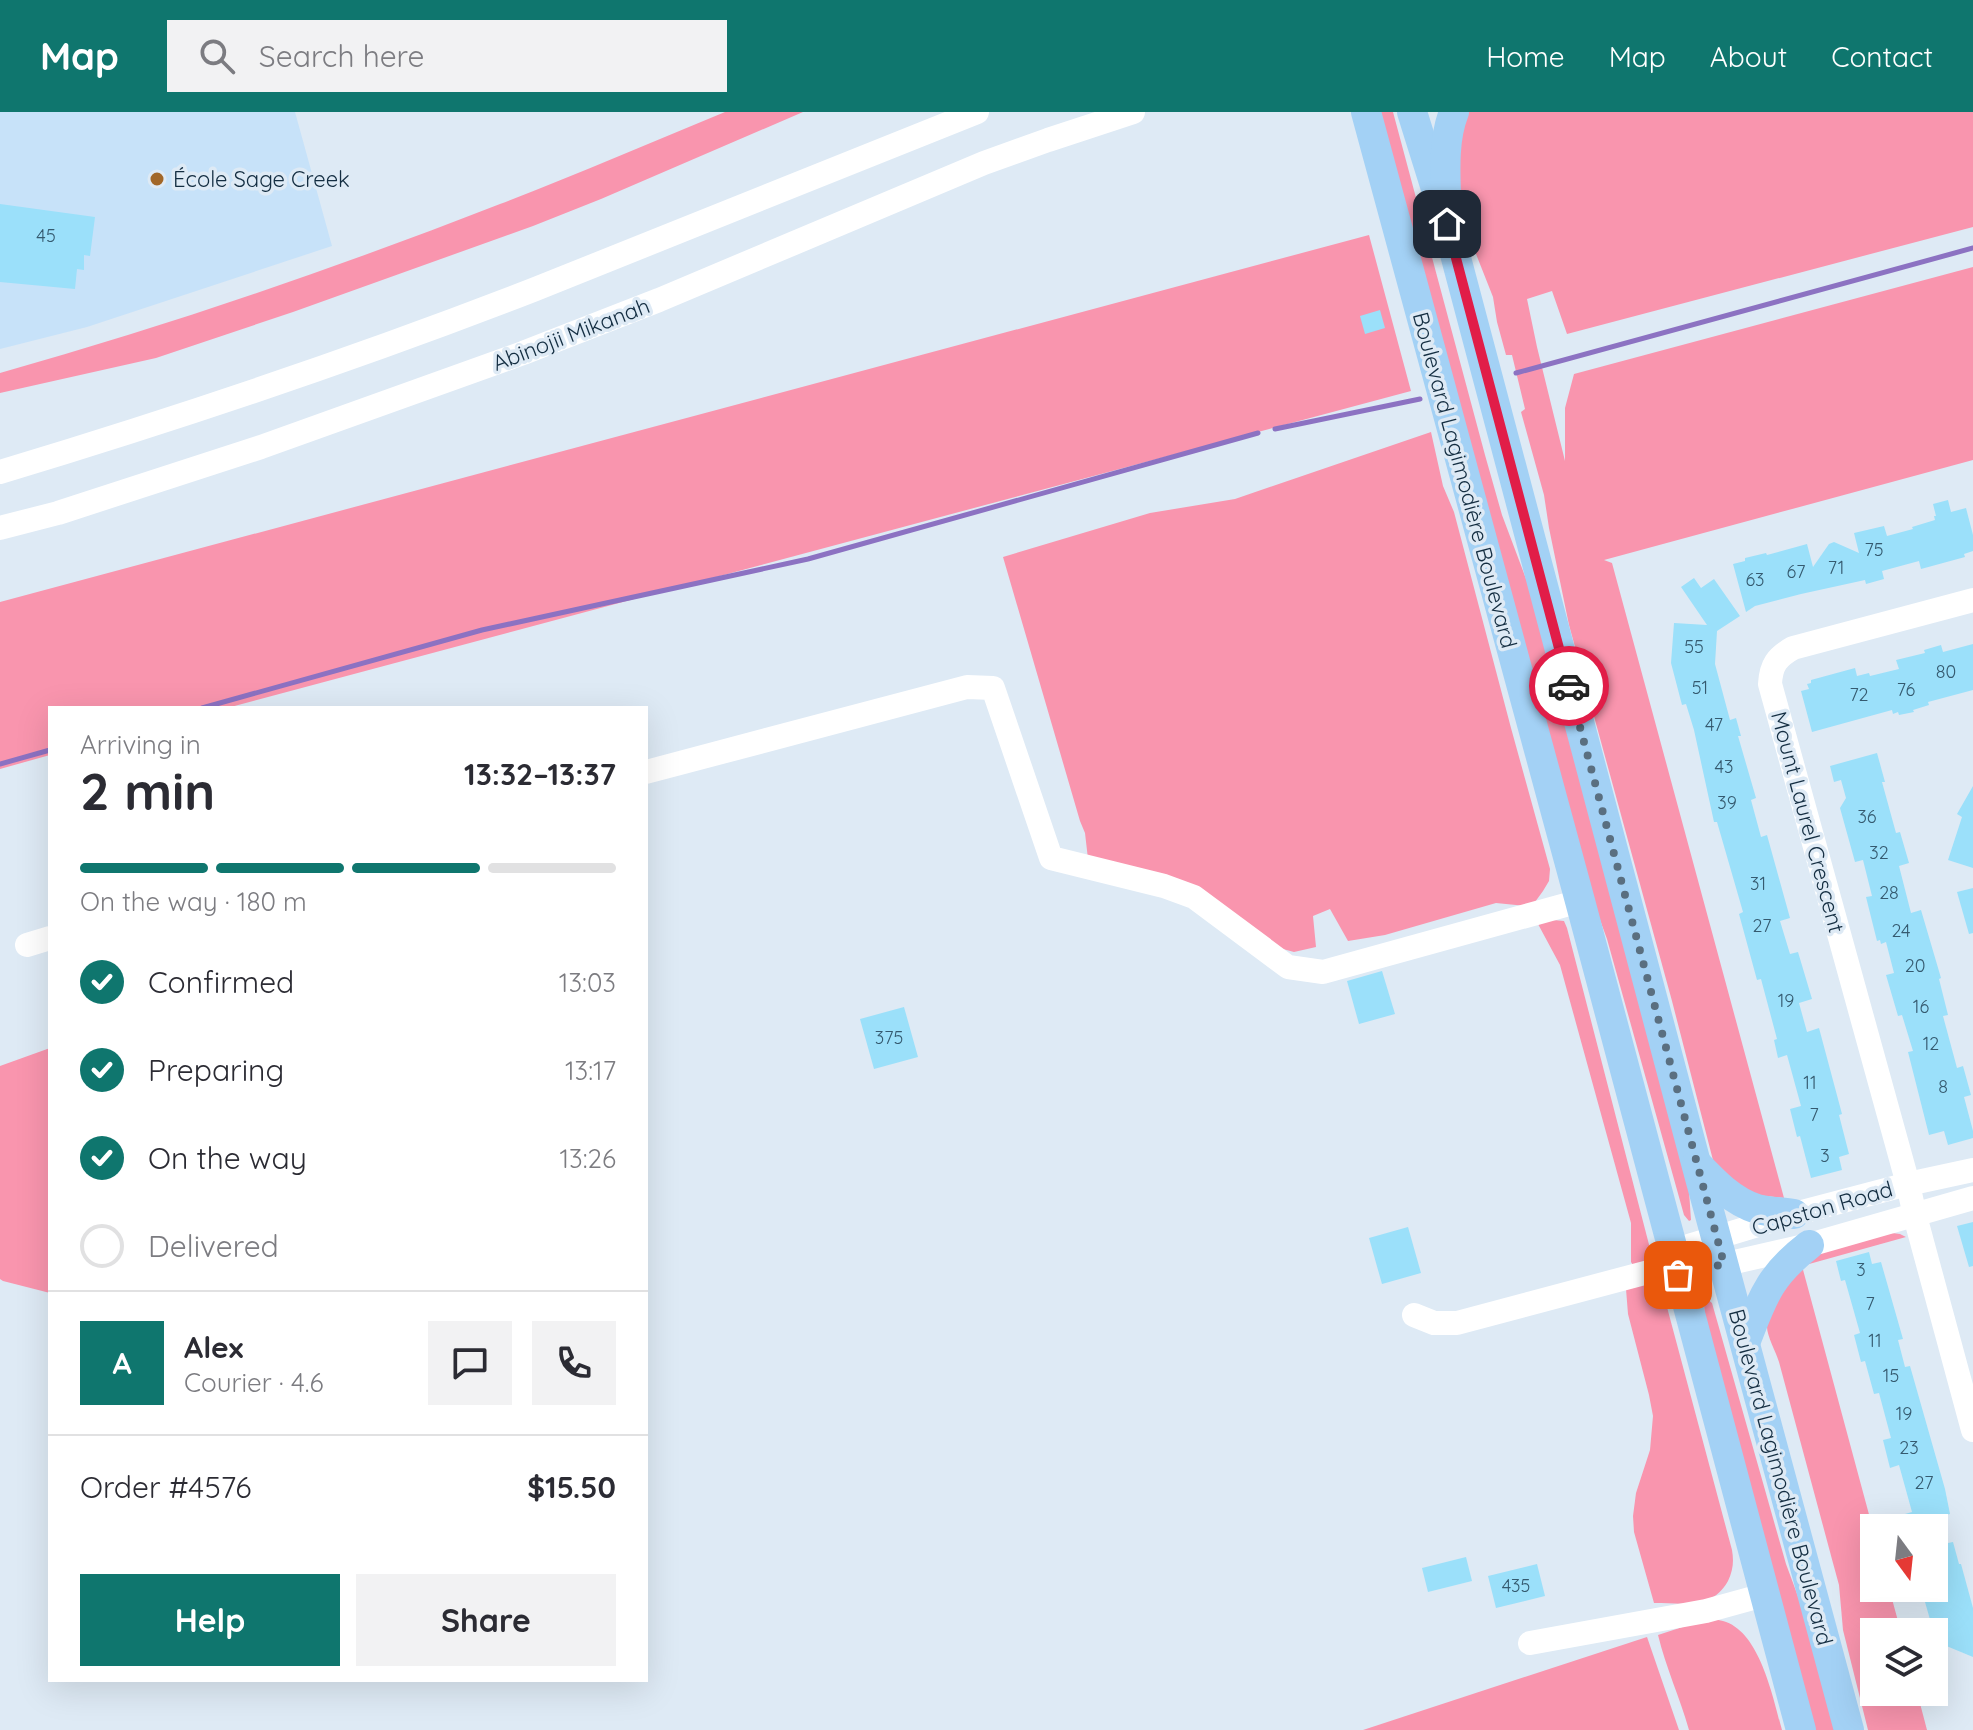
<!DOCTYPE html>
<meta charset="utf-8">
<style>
:root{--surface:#fff;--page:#f2f2f3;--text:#2b2b33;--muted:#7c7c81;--line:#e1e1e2;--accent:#0f766e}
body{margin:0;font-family:Quicksand,sans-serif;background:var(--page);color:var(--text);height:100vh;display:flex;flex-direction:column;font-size:30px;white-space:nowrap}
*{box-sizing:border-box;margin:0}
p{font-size:26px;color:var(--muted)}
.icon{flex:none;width:44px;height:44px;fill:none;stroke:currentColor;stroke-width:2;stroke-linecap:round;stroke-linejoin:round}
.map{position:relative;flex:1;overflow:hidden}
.drawer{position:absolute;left:48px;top:594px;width:600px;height:976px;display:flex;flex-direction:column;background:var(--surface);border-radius:0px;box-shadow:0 8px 32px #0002}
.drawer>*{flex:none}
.needle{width:52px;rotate:165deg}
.fabs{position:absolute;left:1860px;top:1402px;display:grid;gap:16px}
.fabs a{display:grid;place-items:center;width:88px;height:88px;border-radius:0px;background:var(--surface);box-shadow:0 8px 32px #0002;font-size:40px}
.pin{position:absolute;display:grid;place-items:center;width:68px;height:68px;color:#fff;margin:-34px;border-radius:16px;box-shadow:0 4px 12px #0006}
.courier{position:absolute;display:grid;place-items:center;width:80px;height:80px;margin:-40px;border:6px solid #e11d48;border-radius:50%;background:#fff;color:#222;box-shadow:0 2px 10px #0007}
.summary em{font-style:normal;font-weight:700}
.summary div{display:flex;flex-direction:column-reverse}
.summary{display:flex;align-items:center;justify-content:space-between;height:136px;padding:0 32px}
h1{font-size:52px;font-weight:700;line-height:60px}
.bar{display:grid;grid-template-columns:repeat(4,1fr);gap:12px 8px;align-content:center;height:96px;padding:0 32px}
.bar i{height:10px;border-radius:6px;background:var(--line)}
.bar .current{background:var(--accent)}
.bar p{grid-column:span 4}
.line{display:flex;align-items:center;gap:20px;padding:0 32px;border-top:2px solid var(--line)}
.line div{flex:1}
.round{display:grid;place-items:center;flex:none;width:84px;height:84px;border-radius:0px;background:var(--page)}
ol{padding:0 32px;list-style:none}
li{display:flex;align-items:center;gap:24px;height:88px}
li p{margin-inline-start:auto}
li .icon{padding:8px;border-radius:50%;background:var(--accent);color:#fff;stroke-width:4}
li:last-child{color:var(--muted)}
li i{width:44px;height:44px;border:4px solid var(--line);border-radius:50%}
.action{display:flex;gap:16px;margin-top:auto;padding:16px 32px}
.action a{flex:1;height:92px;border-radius:0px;background:var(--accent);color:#fff;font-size:32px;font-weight:700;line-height:92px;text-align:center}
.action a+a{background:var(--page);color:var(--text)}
header{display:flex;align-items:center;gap:48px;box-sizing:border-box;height:112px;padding:0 40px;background:var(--accent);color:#fff}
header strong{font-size:38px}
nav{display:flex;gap:44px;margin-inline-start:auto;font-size:28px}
.search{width:560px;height:72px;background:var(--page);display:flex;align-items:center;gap:20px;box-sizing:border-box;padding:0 28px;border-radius:0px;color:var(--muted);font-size:30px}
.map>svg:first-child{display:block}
.built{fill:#c7e2f9}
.green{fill:#f995ae}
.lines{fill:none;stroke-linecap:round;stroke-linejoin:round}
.stream{stroke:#8c72c2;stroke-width:5}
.building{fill:#9be0fa}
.minor{stroke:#fff;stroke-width:24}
.major{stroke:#a3d1f5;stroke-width:30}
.done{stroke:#5a6f80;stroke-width:8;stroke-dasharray:0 14.4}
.route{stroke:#e11d48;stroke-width:10}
.poi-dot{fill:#a26728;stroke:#deeaf5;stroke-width:3}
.labels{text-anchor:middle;stroke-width:7;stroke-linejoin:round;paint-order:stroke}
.number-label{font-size:18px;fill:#355a6f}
.poi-label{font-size:22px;fill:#132d41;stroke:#deeaf5;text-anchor:start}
.street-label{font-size:22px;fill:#132d41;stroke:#deeaf5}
</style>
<header>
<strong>Map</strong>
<div class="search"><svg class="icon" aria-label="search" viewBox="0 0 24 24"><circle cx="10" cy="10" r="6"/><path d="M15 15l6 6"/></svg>Search here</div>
<nav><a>Home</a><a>Map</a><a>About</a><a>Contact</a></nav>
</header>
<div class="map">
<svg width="1973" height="1618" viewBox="0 0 1973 1618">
<rect width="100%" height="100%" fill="#deeaf5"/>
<path class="built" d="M0,0h295l37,134 -245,81 -87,22z"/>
<g class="green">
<path d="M725,0h78l-202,87 -68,27 -240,86 -137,46 -156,35v-20c170,-48 336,-105 500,-169 76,-29 150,-61 225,-92z"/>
<path d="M1376,0h17l92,343 17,60 26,69 161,607 2,29 -2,1 -5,-6 -77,-276 -21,-57z"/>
<path d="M1463,0h510v115l-406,107 -15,-43 -25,8 10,48 28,114v-53l9,-34 399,-107v193l-369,100 8,3 172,635 -38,-4 -32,-30 -42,-163 -103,-376 -20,-97 -5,-33 -23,-83 4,-3 -13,-54h-6l-9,-33 -4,-25 -32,-81 -4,-20z"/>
<path d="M1369,123l42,156 -1184,317h-177v47l-50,14v-167z"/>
<path d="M1431,320l12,54 11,26 57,216 39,141 -1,12 -6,10 -8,11 -9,4 -30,-3 -111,32 -37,6 -18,-32 -17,7 3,31 -22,5 -22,-6 -184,-87 -3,-26 -5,-12 -77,-264 147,-44 85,-14z"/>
<path d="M1553,808l11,1 3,7 86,332 -20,5 -2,-3v-39l-71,-258 -22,-41z"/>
<path d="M50,936v245l-47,-12 -3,-2v-213z"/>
<path d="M1892,1121l8,1 6,3 -104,29 72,267v55h15l12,44h-27v60h43l10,38h-59l-25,-100 -4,-45 -6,-22 -54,-201c-3,-10 -12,-26 -12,-35 -1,-11 2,-21 6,-31 23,-45 75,-52 119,-63z"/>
<path d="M1660,1169l72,269c2,12 1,20 -4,31 -16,29 -45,22 -74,22l-20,-71 -1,-16 3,-23 14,-43 3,-34 -4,-21 -21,-81 -2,-25z"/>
<path d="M1706,1186l6,5 74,261 23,62 30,104h-27l-107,-400 -1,-28z"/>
<path d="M1704,1508c6,0 13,-1 19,1 37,10 50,77 59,109h-93c-9,-32 -23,-62 -31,-95z"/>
<path d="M1647,1525l32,93h-316z"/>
</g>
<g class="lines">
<g class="stream">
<path d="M1516,261l457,-125"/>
<path d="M1275,317l145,-30"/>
<path d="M202,596l280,-78 326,-71 450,-126"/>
<path d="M0,652l50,-14"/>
</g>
</g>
<g class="building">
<path d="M0,92l95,13 -5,39 -6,-1v15l-7,-1 -2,20 -75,-7z"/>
<path d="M1380,198l5,18 -20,6 -5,-18z"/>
<path d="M1948,388l3,12 15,-4 7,27v16l-9,3 1,3 -44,12 -2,-8 -37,10 2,8 -18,5 -1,-4 -64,14 -46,12 -9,6 -13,-48 12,-3v-3l21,-5 1,2 40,-11 6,23 16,-23 5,-2 25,11 -5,-20 30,-7 3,10 26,-7 -1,-2 23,-7 -1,-4h2l-3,-12z"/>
<path d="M1694,466l7,10 13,-9 26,37 -23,15 -2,33 15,56 6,-2 5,18h-3l18,62 -5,2 10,37 6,-2 23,83 -10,3 10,33 8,-2 14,47 -13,4 8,29 12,-4 23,86 -3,1 10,39 -10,3 3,13 -31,8 -11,-42 -3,1 -7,-28 11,-3 -14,-51 -9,3 -4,-18 3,-1 -16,-60 -4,1 -18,-66 4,-2 -26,-90h-3l-20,-92 -8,-26 -4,1 -11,-42 3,-40 33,2 -26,-38z"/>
<path d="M1973,532v46l-45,12 1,3 -16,5 1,2 -15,3 -1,-3 -5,2 -1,-4 -80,22 -11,-41 8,-2 -2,-5 4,-1v-3l44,-12 2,8 12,-3 1,3 29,-7 -3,-9 29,-7 -1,-3 17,-5 2,7z"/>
<path d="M1877,641l8,29h-3l14,51 4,-1 9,31 -10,3 12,47 10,-3 20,68 -2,1 9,36 -5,1 14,52 6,-2 8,29 -7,2 9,34v7l-25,7 -4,-14 -15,4 -21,-83 5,-1 -11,-36 -4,1 -12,-41 8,-2 -8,-31 -5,2 -1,-4 -3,1 -11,-44 6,-1 -9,-36 -8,2 -15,-54 6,-10 -5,-18 -7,2 -4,-16z"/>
<path d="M1973,674v82l-25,-8 14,-43 -5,-3z"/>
<path d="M1973,776v45l-4,1 -12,-42z"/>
<path d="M1382,859l13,43 -36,10 -12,-43z"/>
<path d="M904,895l14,50 -44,12 -14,-50z"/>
<path d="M1973,1110v44l-4,1 -12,-41z"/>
<path d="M1408,1115l13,46 -39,11 -13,-46z"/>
<path d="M1869,1140l3,12 9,-2 22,77 -5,1 7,27 5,-1 35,123 5,25 -10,2 8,27 5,-1 6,22h2l12,44v49l-29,-12 -17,-19 4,-3 -10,-35h13v-60h-25l-4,-14 7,-2 -13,-47 -9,3 -7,-28 8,-2 -12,-45 -5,1 -9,-33 -4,1 -7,-27 6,-2 -15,-53 -4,1 -5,-20z"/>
<path d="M1466,1445l6,24 -44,11 -6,-24z"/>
<path d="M1537,1452l8,32 -49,12 -8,-32z"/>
</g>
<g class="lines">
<g class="minor">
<path d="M0,360c179,-54 358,-114 533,-182 148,-58 296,-118 444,-178"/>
<path d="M0,416l58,-15 203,-66 262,-94 136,-53 325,-137 64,-23 85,-28"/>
<path d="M1973,488l-180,48c-16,9 -22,17 -23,36l138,500 7,32 58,214"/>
<path d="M646,660l321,-85 26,1 58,170 113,28 30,11 94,70 35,5 257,-71"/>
<path d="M27,833l23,-7"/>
<path d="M1663,1149l9,-10 122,-37 114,-30 65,-14"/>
<path d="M1414,1203l20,8h23l199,-53 22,5 131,-30 164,-47"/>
<path d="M1530,1531l176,-32 58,-16"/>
</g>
<g class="major">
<path d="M1366,0l214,789 221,829"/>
<path d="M1412,0l35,112 249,939 153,567"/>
<path d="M1446,82c-1,-27 -2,-57 8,-82"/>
<path d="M1697,1052c17,18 35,37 60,45 12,3 25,3 37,5"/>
<path d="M1745,1231c18,-46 23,-66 64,-98"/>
</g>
</g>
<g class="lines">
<path class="done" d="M1569,574l155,578 -46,11"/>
<path class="route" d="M1447,112l122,462"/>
</g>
<circle class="poi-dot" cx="157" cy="67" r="8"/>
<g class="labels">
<g class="number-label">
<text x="46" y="130">45</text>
<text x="1874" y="444">75</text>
<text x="1836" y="462">71</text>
<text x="1796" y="466">67</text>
<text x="1755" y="474">63</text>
<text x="1694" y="541">55</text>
<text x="1946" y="566">80</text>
<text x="1700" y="582">51</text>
<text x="1906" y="584">76</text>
<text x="1859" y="589">72</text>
<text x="1714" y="619">47</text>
<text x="1724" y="661">43</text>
<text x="1727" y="697">39</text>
<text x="1867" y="711">36</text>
<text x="1879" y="747">32</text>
<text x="1758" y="778">31</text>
<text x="1889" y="787">28</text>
<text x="1762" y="820">27</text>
<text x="1901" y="825">24</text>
<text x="1915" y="860">20</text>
<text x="1786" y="895">19</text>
<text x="1921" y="901">16</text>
<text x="889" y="932">375</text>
<text x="1931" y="938">12</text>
<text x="1810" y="977">11</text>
<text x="1943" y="981">8</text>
<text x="1814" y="1009">7</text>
<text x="1825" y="1050">3</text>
<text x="1861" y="1164">3</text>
<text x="1870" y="1198">7</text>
<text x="1875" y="1235">11</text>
<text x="1891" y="1270">15</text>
<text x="1904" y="1308">19</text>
<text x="1909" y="1342">23</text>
<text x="1924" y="1377">27</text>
<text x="1516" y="1480">435</text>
</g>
<g class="poi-label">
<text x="173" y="75">École Sage Creek</text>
</g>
<g class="street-label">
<text transform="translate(571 222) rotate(-21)" y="8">Abinojii Mikanah</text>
<text transform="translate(1465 368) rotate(75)" y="8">Boulevard Lagimodière Boulevard</text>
<text transform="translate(1808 710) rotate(75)" y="8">Mount Laurel Crescent</text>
<text transform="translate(1822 1096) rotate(-16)" y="8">Capston Road</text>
<text transform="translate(1781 1365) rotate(75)" y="8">Boulevard Lagimodière Boulevard</text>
</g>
</g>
</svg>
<div class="fabs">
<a><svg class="needle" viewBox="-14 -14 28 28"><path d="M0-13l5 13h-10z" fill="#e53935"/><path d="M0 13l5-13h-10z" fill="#7c7c81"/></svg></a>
<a><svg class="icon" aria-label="layers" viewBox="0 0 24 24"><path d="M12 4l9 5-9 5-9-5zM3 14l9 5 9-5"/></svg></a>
</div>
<div class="pin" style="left:1678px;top:1163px;background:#ea580c"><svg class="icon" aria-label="bag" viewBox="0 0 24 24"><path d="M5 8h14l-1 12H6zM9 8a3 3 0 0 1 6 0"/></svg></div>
<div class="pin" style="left:1447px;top:112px;background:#1f2937"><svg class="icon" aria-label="home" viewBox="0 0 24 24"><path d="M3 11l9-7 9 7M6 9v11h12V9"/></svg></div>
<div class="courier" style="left:1569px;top:574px"><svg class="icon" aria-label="car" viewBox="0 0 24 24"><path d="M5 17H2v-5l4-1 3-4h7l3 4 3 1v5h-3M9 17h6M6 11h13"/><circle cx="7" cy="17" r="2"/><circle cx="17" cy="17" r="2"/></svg></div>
<section class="drawer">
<div class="summary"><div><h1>2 min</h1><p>Arriving in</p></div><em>13:32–13:37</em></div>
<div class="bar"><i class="current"></i><i class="current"></i><i class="current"></i><i></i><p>On the way · 180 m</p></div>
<ol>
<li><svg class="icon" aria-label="check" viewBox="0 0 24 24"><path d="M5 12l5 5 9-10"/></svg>Confirmed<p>13:03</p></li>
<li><svg class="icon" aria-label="check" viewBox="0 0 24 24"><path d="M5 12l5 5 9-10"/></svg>Preparing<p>13:17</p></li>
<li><svg class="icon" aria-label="check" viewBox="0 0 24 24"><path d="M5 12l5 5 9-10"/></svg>On the way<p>13:26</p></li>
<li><i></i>Delivered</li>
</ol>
<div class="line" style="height:144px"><b class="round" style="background:var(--accent);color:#fff">A</b><div><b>Alex</b><p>Courier · 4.6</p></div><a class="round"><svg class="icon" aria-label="chat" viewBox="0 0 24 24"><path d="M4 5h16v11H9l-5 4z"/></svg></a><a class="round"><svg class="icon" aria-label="phone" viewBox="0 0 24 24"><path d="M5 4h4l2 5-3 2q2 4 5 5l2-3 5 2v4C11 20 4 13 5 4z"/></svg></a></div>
<div class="line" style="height:104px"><div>Order #4576</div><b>$15.50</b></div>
<div class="action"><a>Help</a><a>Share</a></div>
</section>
</div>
